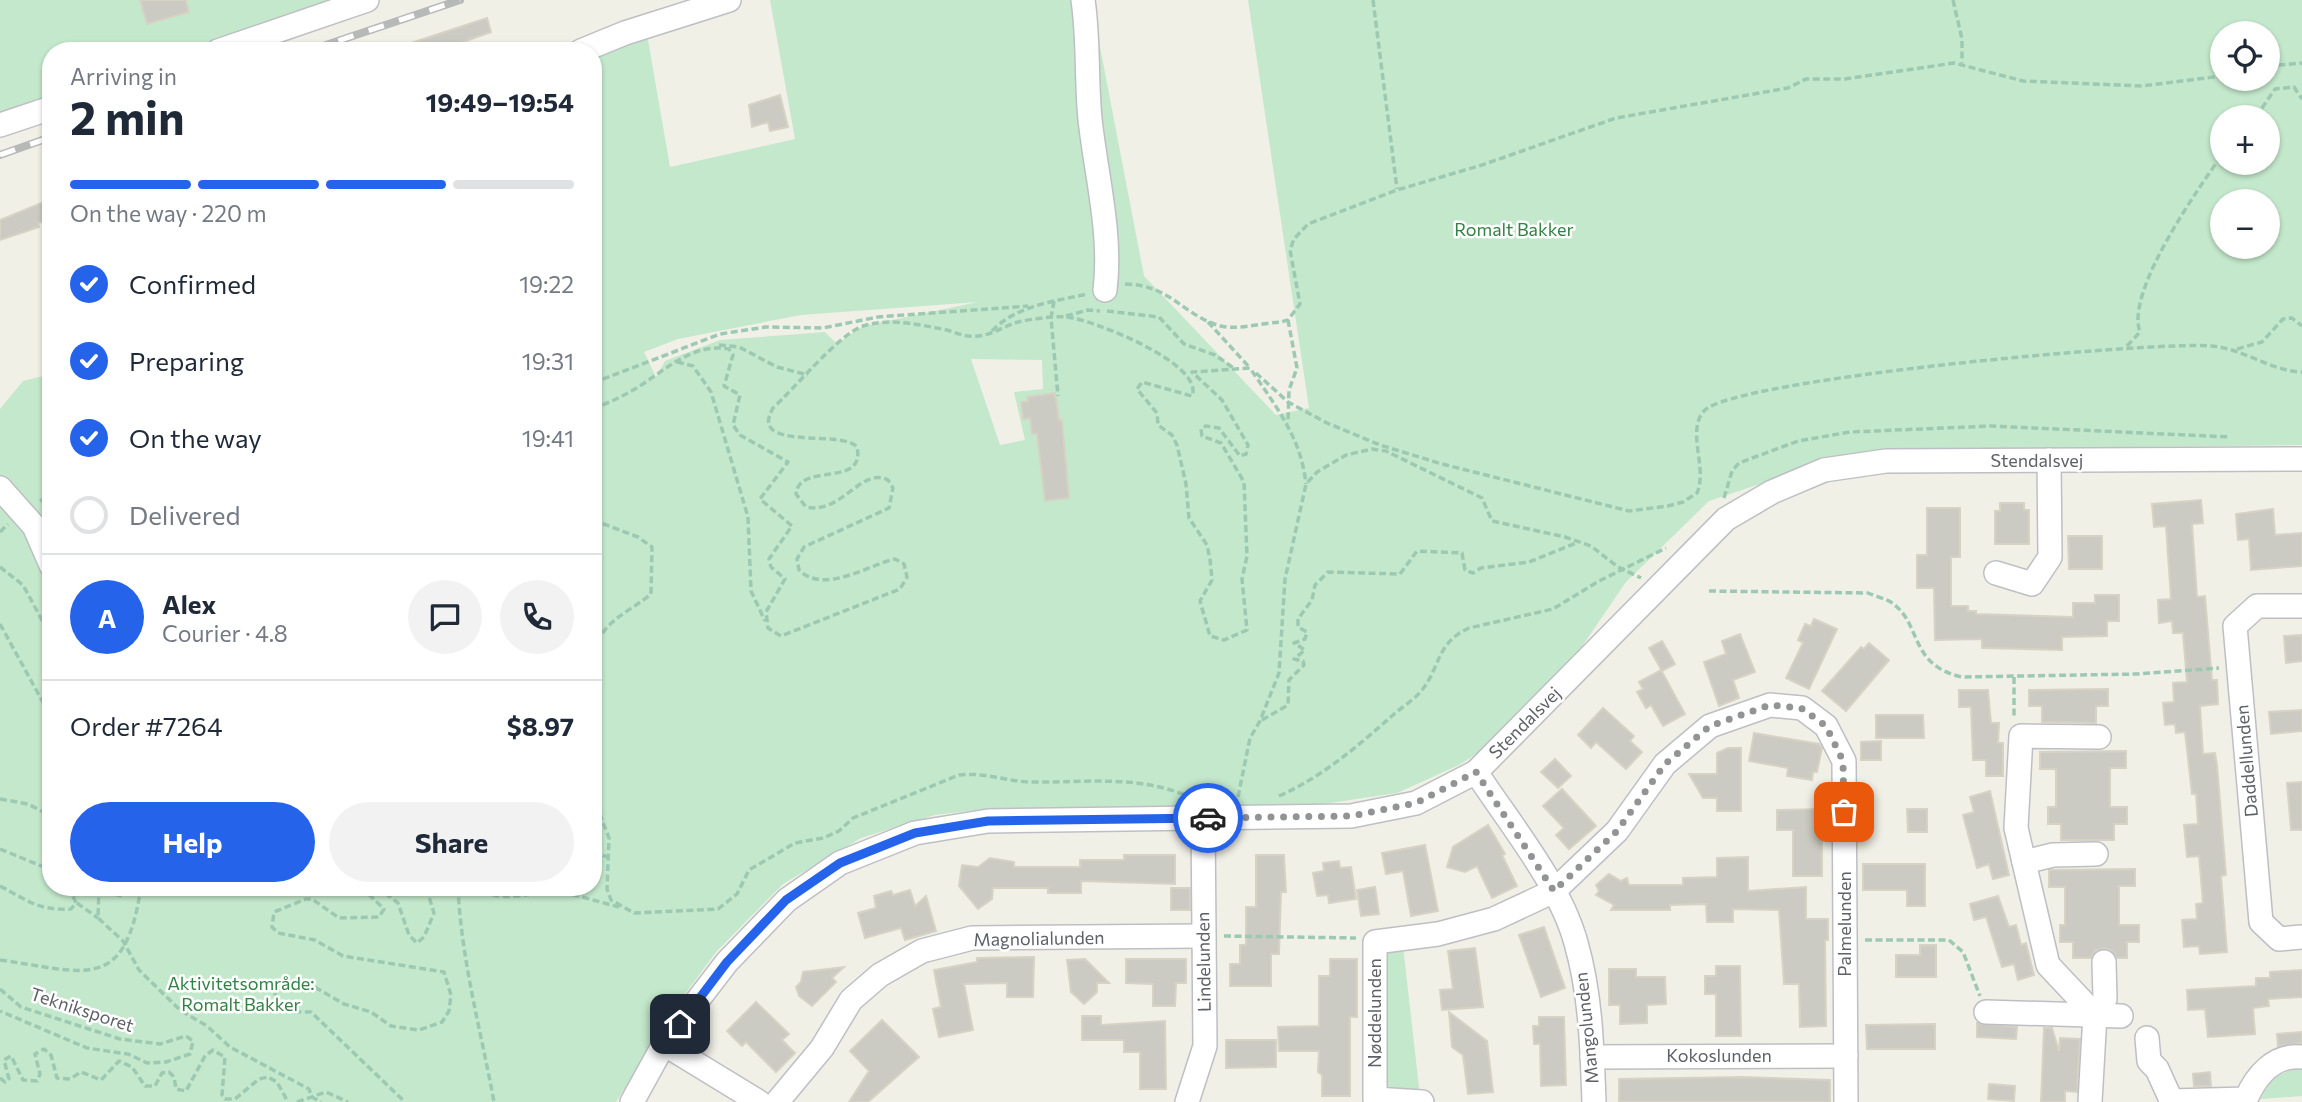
<!DOCTYPE html>
<meta charset="utf-8">
<style>
:root{--surface:#fff;--page:#f2f2f3;--text:#1f2937;--muted:#747a83;--line:#e0e1e3;--accent:#2563eb}
body{margin:0;font-family:Commissioner,sans-serif;background:var(--page);color:var(--text);height:100vh;display:flex;flex-direction:column;font-size:26px;white-space:nowrap}
*{box-sizing:border-box;margin:0}
p{font-size:23px;color:var(--muted)}
.icon{flex:none;width:38px;height:38px;fill:none;stroke:currentColor;stroke-width:2;stroke-linecap:round;stroke-linejoin:round}
.map{position:relative;flex:1;overflow:hidden}
.side{position:absolute;left:42px;top:42px;width:560px;height:854px;display:flex;flex-direction:column;background:var(--surface);border-radius:28px;box-shadow:0 2px 5px #0004}
.side>*{flex:none}
.tools{position:absolute;left:2210px;top:21px;display:grid;gap:14px}
.tools a{display:grid;place-items:center;width:70px;height:70px;border-radius:50%;background:var(--surface);box-shadow:0 2px 5px #0004;font-size:35px}
.pin{position:absolute;display:grid;place-items:center;width:60px;height:60px;color:#fff;margin:-30px;border-radius:14px;box-shadow:0 4px 10px #0006}
.courier{position:absolute;display:grid;place-items:center;width:70px;height:70px;margin:-35px;border:5px solid #2563eb;border-radius:50%;background:#fff;color:#222;box-shadow:0 2px 9px #0007}
.headline em{font-style:normal;font-weight:700}
.headline div{display:flex;flex-direction:column-reverse}
.headline{display:flex;align-items:center;justify-content:space-between;height:119px;padding:0 28px}
h1{font-size:46px;font-weight:700;line-height:52px}
.bar{display:grid;grid-template-columns:repeat(4,1fr);gap:10px 7px;align-content:center;height:84px;padding:0 28px}
.bar i{height:9px;border-radius:5px;background:var(--line)}
.bar .on{background:var(--accent)}
.bar p{grid-column:span 4}
.line{display:flex;align-items:center;gap:18px;padding:0 28px;border-top:2px solid var(--line)}
.line div{flex:1}
.round{display:grid;place-items:center;flex:none;width:74px;height:74px;border-radius:37px;background:var(--page)}
ol{padding:0 28px;list-style:none}
li{display:flex;align-items:center;gap:21px;height:77px}
li p{margin-inline-start:auto}
li .icon{padding:7px;border-radius:50%;background:var(--accent);color:#fff;stroke-width:4}
li:last-child{color:var(--muted)}
li i{width:38px;height:38px;border:4px solid var(--line);border-radius:50%}
.primary-button{display:flex;gap:14px;margin-top:auto;padding:14px 28px}
.primary-button a{flex:1;height:80px;border-radius:42px;background:var(--accent);color:#fff;font-size:28px;font-weight:700;line-height:80px;text-align:center}
.primary-button a+a{background:var(--page);color:var(--text)}
.map>svg:first-child{display:block}
.green{fill:#c4e8cb;fill-rule:evenodd}
.building{fill:#cccbc3;stroke:#d6d3c5;stroke-width:2}
.lines{fill:none;stroke-linecap:round;stroke-linejoin:round}
.minor-casing{stroke:#bebfc5;stroke-width:26}
.path{stroke:#9dc9b2;stroke-width:3.5;stroke-dasharray:7 3.5;stroke-linecap:butt}
.minor{stroke:#fff;stroke-width:23}
.rail-casing{stroke:#b7b8b8;stroke-width:8}
.rail{stroke:#fff;stroke-width:5;stroke-dasharray:16;stroke-linecap:butt}
.done{stroke:#919394;stroke-width:7;stroke-dasharray:0 12.6}
.route{stroke:#2563eb;stroke-width:9}
.labels{text-anchor:middle;stroke-width:5;stroke-linejoin:round;paint-order:stroke}
.park-label{font-size:18px;fill:#338245;stroke:#fff}
.street-label{font-size:18px;fill:#5e6167;stroke:#fff}
</style>
<div class="map">
<svg width="2302" height="1102" viewBox="0 0 2302 1102">
<rect width="100%" height="100%" fill="#f1f0e7"/>
<g class="green">
<path d="M0,0h333l-149,51h-133v46l-51,18z"/>
<path d="M770,0h321l53,276 132,139 33,-7 -61,-408h1054v445l-325,4 -136,8 -132,44 -83,81 -54,79 -85,86 -28,18 -62,28 -94,14 -319,2 -49,6 -74,23 -78,46 -67,68 -34,46 -66,104h-616v-693l23,-28 28,-7v513h542v-827l54,-26 23,133 125,-28zM2222,33h46v46h-46zM2222,117h46v46h-46zM2222,201h46v46h-46zM978,302l-115,24 -26,18 -12,-12 -105,8 -55,21 -9,16 -12,-25 34,-13 123,-24zM971,359l71,1 1,29 -29,3 11,48 -25,5z"/>
<path d="M1403,946l17,150 -32,-3 -9,-13 4,-127z"/>
<path d="M2296,1069l6,1v26l-41,3c9,-19 15,-25 35,-30z"/>
</g>
<g class="building">
<path d="M140,0h46l3,12 -42,12z"/>
<path d="M487,18l4,14 -53,19h-41l-1,-3z"/>
<path d="M780,95l8,32 -18,4 -2,-9 -16,5 -3,-22z"/>
<path d="M51,199v20l-13,4 1,4 -39,13v-20z"/>
<path d="M1055,393l4,27h3l7,78 -24,3 -8,-67h-5l-2,-16 -7,1 -2,-17 7,-1 -1,-4z"/>
<path d="M2201,500l2,23 -11,1 5,73 8,-1 7,84h5l1,24 -18,2 3,48 12,-1 2,12 9,110 -5,1 6,76 -27,2 -1,-8 -15,1 -2,-27 15,-1 -1,-15 7,-1 -4,-47 -12,1 -3,-32 14,-1 -2,-30h-4l-7,-62 -9,1 -1,-9 -10,1 -2,-22 11,-1 -1,-19 14,-1 -4,-49h-10l-1,-12 -13,2 -1,-23 13,-1 -5,-73 -12,1 -2,-23z"/>
<path d="M2000,503h24v7h5v34h-34v-33h5z"/>
<path d="M1927,508h33v49h-9v49h17v5h8v3l97,3v-14h22v-8h24v26h-12v15l-45,1v13l-80,-2v-9l-47,1 -1,-52h-17v-33h10z"/>
<path d="M2273,509l2,26 27,-2v33l-51,4 -2,-31 -11,1 -2,-26z"/>
<path d="M2068,536h34v33h-33z"/>
<path d="M1814,619l23,10 -28,60 -23,-11 17,-35 -5,-3 7,-16 6,2z"/>
<path d="M1740,634l15,38 -22,8 6,18 -20,8 -15,-44 22,-8 -4,-13z"/>
<path d="M2302,635v26l-16,2 -2,-27z"/>
<path d="M1662,641l13,23 -13,7 -13,-23z"/>
<path d="M1869,643l20,17 -43,51 -24,-20 39,-44 3,2z"/>
<path d="M1661,670l24,44 -22,12 -12,-21 -5,3 -9,-16 6,-3 -4,-7z"/>
<path d="M2108,689v17h-12v17l-54,-1v-16h-13v-16z"/>
<path d="M1959,690h29l3,33h8l-1,20h5v33h-17v-16h-13l-2,-53h-12z"/>
<path d="M1603,708l31,28 -4,5 12,11 -16,17 -30,-27 -5,6 -13,-13z"/>
<path d="M2302,710v21l-31,3 -2,-22z"/>
<path d="M1876,715h47l1,23h-48z"/>
<path d="M1754,733l65,11 3,4 -5,24h-4l-1,8 -25,-4 1,-8 -39,-7z"/>
<path d="M1881,741v19h-20v-18z"/>
<path d="M1728,748h13v63h-24v-13h-14l-14,-24h28v-21z"/>
<path d="M2126,751v17h-16v39h17v17h-13v16h-53v-16h-13v-17h8v-38h-16v-17z"/>
<path d="M1555,759l16,17 -13,12 -17,-16z"/>
<path d="M2302,782v48h-11l-4,-47z"/>
<path d="M1562,789l34,37 -27,23 -13,-14 8,-7 -21,-22z"/>
<path d="M1990,791l19,84 -16,4 -4,-15 -12,4 -14,-53 11,-3 -4,-15z"/>
<path d="M1822,809v67h-29v-46h-16v-20z"/>
<path d="M1907,809h20v23h-19z"/>
<path d="M1488,825l17,29 -3,1 15,31 -25,12 -15,-32 -12,6 -18,-5 6,-20z"/>
<path d="M1425,845l13,66 -27,5 -8,-45 -17,3 -4,-21z"/>
<path d="M1124,855h51v29l-94,-3v12h-33v-5h-55l-1,11 -14,10 -19,-23 3,-21 16,2 12,-9 24,4v5h66v-7h44z"/>
<path d="M1256,855h28l2,37h-5l-2,62h-8v32h-41v-22h10v-19h6v-38h10z"/>
<path d="M1748,857v34l58,-4v32h22v21h-3l1,86 -26,1 -1,-43h-15l-5,-74 -46,-1v13h-26l-1,-18 -36,1v5h-59l3,-5 -18,-10 3,-4 -3,-6 13,-11 12,7 6,-3 2,7h54v-7l34,-1v-19z"/>
<path d="M1339,861l1,7 11,-1 5,32 -27,4 -1,-8 -11,1 -4,-23 11,-2 -1,-8z"/>
<path d="M1863,864h62v42h-18v-16h-44z"/>
<path d="M2135,869v17h-16v39h20v17h-12v16h-10l-6,-8 -7,-2 -8,2 -5,8h-18v-16h-13v-17h5v-38h-16v-17z"/>
<path d="M1375,887l4,27 -18,2 -4,-26z"/>
<rect x="1171" y="888" width="19" height="22"/>
<path d="M910,890l5,16 11,-10 10,35 -31,9 -4,-12 -36,10 -7,-25 18,-5 -2,-12 17,-5 2,4z"/>
<path d="M1998,896l11,31 7,-2 5,20 5,-2 8,32 -16,5 -4,-16 -12,3 -16,-50 -12,3 -4,-16z"/>
<path d="M1544,927l21,61 -24,9 -22,-62z"/>
<path d="M1920,945h16v32h-40v-22h24z"/>
<path d="M1475,948l8,59 -41,3 -2,-20 13,-1 -5,-38z"/>
<path d="M1034,957l-1,40h-26v-14l-43,1 9,46 -34,7 -6,-28 8,-2 -7,-37 43,-8v-4z"/>
<path d="M1085,959l24,24h-12v9l-13,12 -13,-12 -4,-32z"/>
<path d="M1126,959h60v24h-10l-1,23h-22v-22l-27,-1z"/>
<path d="M1330,959h27v58h-7v79h-28v-21l-4,-3 1,-21h-40l-1,-24 41,-1v-50h11z"/>
<path d="M1716,966h24l1,70h-25v-42h-11v-18h11z"/>
<path d="M844,967l-12,11 4,4 -24,24 -13,-10 -3,-9 5,-5 2,-10z"/>
<path d="M1609,969h27v8h29l1,27 -19,1v18l-27,1v-19h-11z"/>
<path d="M2302,970v27l-34,2 1,7 -16,2 2,26 -47,3 -3,-28 -17,1 -1,-20 69,-4v-8h14v-6z"/>
<path d="M756,1002l33,32 -7,6 13,13 -19,19 -30,-30 -4,4 -15,-15z"/>
<path d="M1449,1012l38,29 6,51 -25,2 -5,-39 -11,-8z"/>
<path d="M1082,1016h19v9l64,-4 1,68h-26v-37h-16v-12h-42z"/>
<path d="M1539,1017h25l2,68 -25,1 -1,-42h-6l-1,-18h6z"/>
<path d="M882,1020l37,37 -51,45h-19l20,-31 -19,-20z"/>
<path d="M1977,1023l40,4 -1,12 -39,-2z"/>
<path d="M1935,1024v25h-68l-1,-24z"/>
<path d="M2044,1028h8l7,23 1,-13 20,1 -3,53 -12,-1v11h-24z"/>
<path d="M2302,1032v11l-24,3 -1,-12z"/>
<path d="M1226,1040h50v27l-50,1z"/>
<path d="M2210,1072l1,14h-17l-1,-12z"/>
<path d="M1742,1077l88,3v22h-211v-23z"/>
<path d="M1989,1084l26,2 -1,15 -26,-2z"/>
</g>
<g class="lines">
<defs>
<g id="minor">
<path d="M1083,0c6,40 3,79 7,119 6,56 22,115 15,171"/>
<path d="M218,51l149,-51"/>
<path d="M581,51l44,-18 104,-33"/>
<path d="M0,125l51,-17"/>
<path d="M0,488l34,38 17,39"/>
<path d="M1996,573l36,11 18,-27 -1,-97"/>
<path d="M2302,606h-45l-22,20 26,296 18,17 23,-2"/>
<path d="M1476,772c34,52 84,112 100,171 15,52 16,105 18,159"/>
<path d="M2024,862l29,-7 43,-1"/>
<path d="M1986,1012l135,4"/>
<path d="M2095,1015l10,-16 -1,-37"/>
<path d="M2147,1038l2,23 8,8 15,33"/>
<path d="M664,1044l95,58"/>
<path d="M1592,1057l254,-1"/>
<path d="M2171,1101l75,-2c10,-23 28,-45 56,-42"/>
<path d="M632,1102l32,-58 63,-82 60,-62 53,-37 75,-30 73,-12 363,-5 65,-13 60,-31 250,-253 46,-27 52,-22 62,-9 416,-2"/>
<path d="M777,1102l45,-54 29,-48 29,-25 42,-24 50,-13 230,-2"/>
<path d="M1187,1102l18,-56 -2,-228"/>
<path d="M1422,1102l-47,-3v-157l63,-8 56,-15 60,-28 63,-60 48,-67 45,-38 60,-21 32,3 24,18 18,35 2,341"/>
<path d="M2090,1102l5,-87 -47,-50 -32,-137 5,-92 78,1"/>
</g>
</defs>
<use href="#minor" class="minor-casing"/>
<g class="path">
<path d="M1373,0l24,189"/>
<path d="M1953,0l9,39v24"/>
<path d="M2268,66l34,-3"/>
<path d="M2256,117l19,-28 19,-2 8,12"/>
<path d="M1125,284c45,1 56,29 92,41 18,6 45,-2 64,-3l7,-2 12,-16 -10,-54 4,-11 14,-15 89,-34 85,-25 134,-47 172,-30 18,-9h39l109,-16 69,18 119,5 80,-10"/>
<path d="M1054,301l-3,17 7,78"/>
<path d="M1107,311l52,6 25,27 31,11 20,14"/>
<path d="M1066,316l22,-6 12,1"/>
<path d="M1288,320l9,48 -8,22 -1,33"/>
<path d="M1208,322l42,46"/>
<path d="M992,331c25,-26 61,-29 95,-37"/>
<path d="M719,345l20,2 38,20 31,8"/>
<path d="M2127,346l13,-14c-15,-40 58,-143 82,-177"/>
<path d="M2237,349l25,-7 21,-23 9,-1 10,8"/>
<path d="M677,362l16,4 18,26 37,125 3,74 14,30"/>
<path d="M1256,373l32,29 39,21 53,22 62,19 187,47 39,-5 15,-4 14,-9c11,-25 -11,-62 7,-82 28,-32 447,-70 507,-65 32,2 59,25 91,26"/>
<path d="M593,383l127,-49 46,-7 57,1 55,-11 150,-11"/>
<path d="M593,409c12,-5 24,-10 35,-16 34,-18 60,-51 101,-44l4,6 -9,31 16,9 -7,30 7,10 48,27 -28,37 32,27 -23,33 2,8 14,12 -19,33 2,16 13,8 119,-47 7,-12 -3,-13 -9,-5c-27,6 -71,36 -96,11l-2,-11 7,-12 85,-39 4,-20 -5,-8c-27,-14 -46,35 -82,27l-10,-13c3,-33 70,-5 61,-47 -15,-18 -110,5 -84,-39 21,-19 66,-74 90,-82 26,-8 53,-2 79,3 12,2 22,9 36,7 14,-1 26,-10 40,-14 14,-3 34,-6 48,-5 26,2 139,47 126,79l-50,-14 -5,7 20,24 1,12 14,10 5,10 9,39 3,34 18,27 3,14 2,21 -12,21 10,35 14,4 23,-10 -5,-51 5,-23 -3,-74 -23,-39 -19,-7 -1,-7 5,-3 13,2 21,28 6,-2 2,-9 -26,-45 -30,-28 58,-4c26,39 51,69 56,116"/>
<path d="M1724,498l8,-27 7,-8 59,-22 52,-9 141,-6 239,11"/>
<path d="M40,501l11,-6"/>
<path d="M593,520l45,17 14,10 -1,47c-24,20 -52,27 -58,64"/>
<path d="M0,532l8,-8"/>
<path d="M0,567l23,18 28,52"/>
<path d="M1709,591l159,2c7,3 15,5 21,8 34,20 18,64 73,76l175,-3 82,-6"/>
<path d="M0,624l51,93"/>
<path d="M2014,677v40"/>
<path d="M1262,720l26,-15 1,-25 15,-15 -1,-4 -9,-2 11,-9 -11,-7 11,-4 2,-7 -9,-5v-8l14,-19 3,-15 13,-13 72,2 17,-23 45,2 3,17 8,3 8,-5 48,-6 47,-19"/>
<path d="M593,772l4,34 12,32 -2,51 4,11 23,13 84,-4 19,-15 12,-24 46,-27 28,-5 16,-7 14,-13 106,-43c25,-3 46,6 70,7 57,1 108,-8 161,15"/>
<path d="M1279,796c43,-19 79,-50 114,-81 9,-8 21,-15 29,-25 19,-24 14,-47 47,-62l84,-19 46,-28 67,-33"/>
<path d="M1238,797l12,-59 10,-17 19,-48 6,-94 21,-95 11,-12 29,-17 26,-6 14,2 96,47 10,23 73,16 26,9 27,21 23,11"/>
<path d="M0,799l28,5 23,12"/>
<path d="M593,844l4,9 -4,14"/>
<path d="M0,849l51,21"/>
<path d="M593,852l15,5"/>
<path d="M0,886c27,14 38,25 71,23l5,-6 -7,-16"/>
<path d="M99,887l-1,31 25,23 16,29 42,41 26,15 23,21 79,42 3,8 9,5"/>
<path d="M108,887l5,7 9,2 6,-9"/>
<path d="M188,887h8"/>
<path d="M361,887l23,22 -5,8 -40,1 -27,-19h-6l-32,13 -2,15 6,6 37,7 28,16 101,16 7,23 -2,16 -7,11 -23,8 -28,-4 -20,-14 -27,-8 -40,-23 -23,5 -6,7 2,13 16,6h18l94,90"/>
<path d="M377,887l21,16 11,32 8,8 7,-6 10,-24 -8,-26"/>
<path d="M458,887c3,72 23,144 36,215"/>
<path d="M473,887c23,15 56,10 81,0"/>
<path d="M552,889l67,18"/>
<path d="M77,903l21,15"/>
<path d="M1224,936l132,2"/>
<path d="M1865,940h84l14,12 17,44"/>
<path d="M0,960c86,12 125,34 141,-73"/>
<path d="M0,989l21,18 99,32 40,5 26,-8 7,5 -3,13 -24,8 -19,1 -19,-9 -41,-6 -87,-37"/>
<path d="M0,1078l5,4 4,-3 -5,-19 7,-4 12,24 14,1 3,-7 -5,-20 9,-5 7,6 6,23 13,1 11,-7 20,8 18,-19 13,6 13,19h10l7,-13 7,-1 5,5 2,12 10,2 19,-35 8,-6 12,7 -3,38 3,4h10l24,-20 9,-2 9,5 11,20"/>
<path d="M297,1102l29,-10 22,10"/>
</g>
<use href="#minor" class="minor"/>
<defs>
<g id="rail">
<path d="M308,51l152,-51"/>
<path d="M0,155l51,-18"/>
</g>
</defs>
<use href="#rail" class="rail-casing"/>
<use href="#rail" class="rail"/>
</g>
<g class="lines">
<path class="done" d="M1208,818l143,-2 65,-13 60,-31 78,119 63,-60 48,-67 45,-38 60,-21 31,3 25,18 17,35 1,51"/>
<path class="route" d="M680,1024l47,-62 59,-62 54,-37 75,-30 73,-12 220,-3"/>
</g>
<g class="labels">
<g class="park-label">
<text x="1514" y="236">Romalt Bakker</text>
<text x="241" y="990">Aktivitetsområde:<tspan x="241" dy="21">Romalt Bakker</tspan></text>
</g>
<g class="street-label">
<text x="2037" y="467">Stendalsvej</text>
<text transform="translate(1525 723) rotate(-45)" y="6">Stendalsvej</text>
<text transform="translate(2247 761) rotate(-95)" y="6">Daddellunden</text>
<text transform="translate(1845 924) rotate(-90)" y="6">Palmelunden</text>
<text transform="translate(1039 939) rotate(-1)" y="6">Magnolialunden</text>
<text transform="translate(1204 962) rotate(-91)" y="6">Lindelunden</text>
<text transform="translate(82 1010) rotate(18)" y="6">Tekniksporet</text>
<text transform="translate(1375 1013) rotate(-90)" y="6">Nøddelunden</text>
<text transform="translate(1587 1028) rotate(-96)" y="6">Mangolunden</text>
<text x="1719" y="1062">Kokoslunden</text>
</g>
</g>
</svg>
<div class="tools">
<a><svg class="icon" aria-label="locate" viewBox="0 0 24 24"><circle cx="12" cy="12" r="6"/><path d="M12 2v4M12 18v4M2 12h4M18 12h4"/></svg></a>
<a>+</a>
<a>−</a>
</div>
<div class="pin" style="left:1844px;top:812px;background:#ea580c"><svg class="icon" aria-label="bag" viewBox="0 0 24 24"><path d="M5 8h14l-1 12H6zM9 8a3 3 0 0 1 6 0"/></svg></div>
<div class="pin" style="left:680px;top:1024px;background:#1f2937"><svg class="icon" aria-label="home" viewBox="0 0 24 24"><path d="M3 11l9-7 9 7M6 9v11h12V9"/></svg></div>
<div class="courier" style="left:1208px;top:818px"><svg class="icon" aria-label="car" viewBox="0 0 24 24"><path d="M5 17H2v-5l4-1 3-4h7l3 4 3 1v5h-3M9 17h6M6 11h13"/><circle cx="7" cy="17" r="2"/><circle cx="17" cy="17" r="2"/></svg></div>
<section class="side">
<div class="headline"><div><h1>2 min</h1><p>Arriving in</p></div><em>19:49–19:54</em></div>
<div class="bar"><i class="on"></i><i class="on"></i><i class="on"></i><i></i><p>On the way · 220 m</p></div>
<ol>
<li><svg class="icon" aria-label="check" viewBox="0 0 24 24"><path d="M5 12l5 5 9-10"/></svg>Confirmed<p>19:22</p></li>
<li><svg class="icon" aria-label="check" viewBox="0 0 24 24"><path d="M5 12l5 5 9-10"/></svg>Preparing<p>19:31</p></li>
<li><svg class="icon" aria-label="check" viewBox="0 0 24 24"><path d="M5 12l5 5 9-10"/></svg>On the way<p>19:41</p></li>
<li><i></i>Delivered</li>
</ol>
<div class="line" style="height:126px"><b class="round" style="background:var(--accent);color:#fff">A</b><div><b>Alex</b><p>Courier · 4.8</p></div><a class="round"><svg class="icon" aria-label="chat" viewBox="0 0 24 24"><path d="M4 5h16v11H9l-5 4z"/></svg></a><a class="round"><svg class="icon" aria-label="phone" viewBox="0 0 24 24"><path d="M5 4h4l2 5-3 2q2 4 5 5l2-3 5 2v4C11 20 4 13 5 4z"/></svg></a></div>
<div class="line" style="height:91px"><div>Order #7264</div><b>$8.97</b></div>
<div class="primary-button"><a>Help</a><a>Share</a></div>
</section>
</div>
